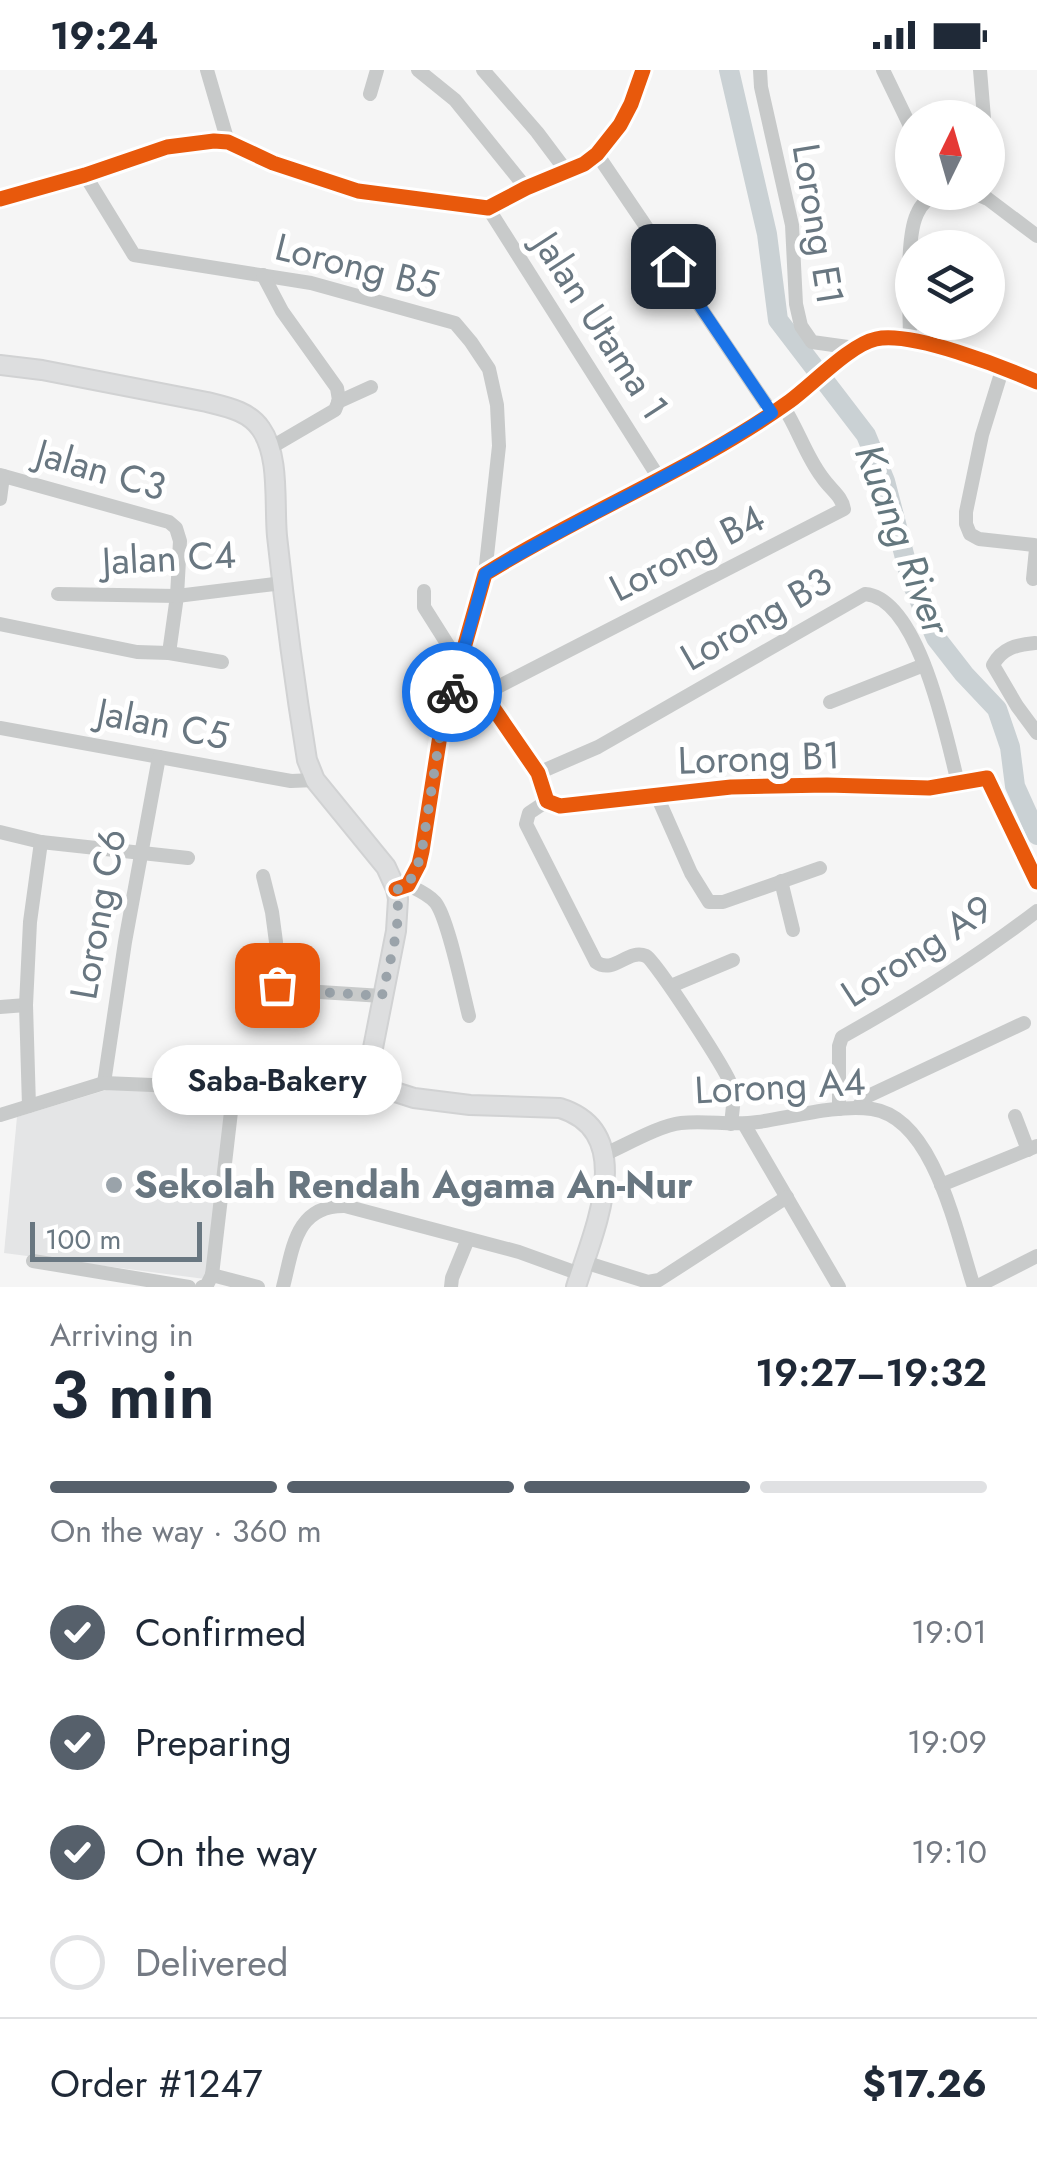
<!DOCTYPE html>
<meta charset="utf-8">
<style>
:root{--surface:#fff;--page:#f6f6f7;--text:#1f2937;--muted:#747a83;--line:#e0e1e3;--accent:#56606b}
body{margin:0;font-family:Jost,sans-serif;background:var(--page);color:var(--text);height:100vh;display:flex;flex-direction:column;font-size:38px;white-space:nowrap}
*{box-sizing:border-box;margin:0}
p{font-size:32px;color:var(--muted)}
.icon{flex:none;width:55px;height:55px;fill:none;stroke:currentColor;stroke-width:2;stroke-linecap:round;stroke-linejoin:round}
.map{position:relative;height:1217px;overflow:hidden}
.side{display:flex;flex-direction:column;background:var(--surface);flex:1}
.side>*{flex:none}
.needle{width:65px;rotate:5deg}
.controls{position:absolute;left:895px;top:30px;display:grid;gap:20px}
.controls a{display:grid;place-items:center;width:110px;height:110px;border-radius:50%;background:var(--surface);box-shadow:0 5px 15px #0003;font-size:50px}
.scale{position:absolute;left:30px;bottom:25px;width:172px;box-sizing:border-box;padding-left:10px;border:5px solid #697781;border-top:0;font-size:28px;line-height:35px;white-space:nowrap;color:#697781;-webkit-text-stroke:8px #fff;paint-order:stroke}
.pin{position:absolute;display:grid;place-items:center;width:85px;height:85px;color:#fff;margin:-42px;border-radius:20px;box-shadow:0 5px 15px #0006}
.courier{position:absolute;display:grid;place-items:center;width:100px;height:100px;margin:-50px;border:8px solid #1a73e8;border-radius:50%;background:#fff;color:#222;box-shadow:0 2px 12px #0007}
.bubble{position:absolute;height:70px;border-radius:35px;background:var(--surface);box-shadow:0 5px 15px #0003;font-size:32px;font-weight:600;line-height:70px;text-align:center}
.head em{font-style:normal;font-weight:600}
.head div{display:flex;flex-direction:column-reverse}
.head{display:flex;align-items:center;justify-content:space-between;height:170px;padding:0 50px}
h1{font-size:65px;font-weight:600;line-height:75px}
.bar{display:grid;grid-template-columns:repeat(4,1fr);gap:15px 10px;align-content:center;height:120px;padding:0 50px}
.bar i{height:12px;border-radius:8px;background:var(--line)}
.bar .on{background:var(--accent)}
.bar p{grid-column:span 4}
.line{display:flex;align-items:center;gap:25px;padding:0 50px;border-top:2px solid var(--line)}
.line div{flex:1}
ol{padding:0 50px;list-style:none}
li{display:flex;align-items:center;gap:30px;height:110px}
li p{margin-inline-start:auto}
li .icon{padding:10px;border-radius:50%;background:var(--accent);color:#fff;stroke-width:4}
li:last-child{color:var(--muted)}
li i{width:55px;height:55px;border:5px solid var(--line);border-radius:50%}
.status{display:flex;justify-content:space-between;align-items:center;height:70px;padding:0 50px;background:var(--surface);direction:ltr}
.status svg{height:28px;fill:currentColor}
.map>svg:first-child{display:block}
.built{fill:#e4e5e6}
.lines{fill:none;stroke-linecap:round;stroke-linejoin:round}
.river{stroke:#cad1d4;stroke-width:20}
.major-casing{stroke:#d1d2d3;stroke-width:22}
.minor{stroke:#c8caca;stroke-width:14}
.major{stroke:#dddedf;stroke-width:18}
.cycleway-casing{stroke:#fff;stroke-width:21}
.cycleway{stroke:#e8590c;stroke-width:15}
.done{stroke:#9aa3aa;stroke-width:10;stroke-dasharray:0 18}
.route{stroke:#1a73e8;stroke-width:12}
.poi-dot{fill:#9aa3aa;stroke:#fff;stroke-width:4}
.labels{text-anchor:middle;stroke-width:10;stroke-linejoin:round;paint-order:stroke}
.street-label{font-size:38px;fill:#697781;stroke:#fff}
.poi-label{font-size:38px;font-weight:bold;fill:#697781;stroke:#fff;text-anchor:start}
.water-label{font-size:40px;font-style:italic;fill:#64777e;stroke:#fff}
</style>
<div class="status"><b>19:24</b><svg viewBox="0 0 49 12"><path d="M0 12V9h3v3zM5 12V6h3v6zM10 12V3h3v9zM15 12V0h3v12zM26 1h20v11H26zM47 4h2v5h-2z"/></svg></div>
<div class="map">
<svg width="1037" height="1217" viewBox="0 0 1037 1217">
<rect width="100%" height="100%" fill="#f5f5f5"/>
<path class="built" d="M116,1017l112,10 -23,182 -201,-26 13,-136z"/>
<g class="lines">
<path class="river" d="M729,0l38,164 11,86 88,115 19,46 26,100 25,57 28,36 33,35 13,38 5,39 22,49"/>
<defs>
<path id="major" d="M0,295l42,5 165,32c20,5 42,9 54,27 19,27 13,75 16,107 8,75 18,150 30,224l8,20 71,87 10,22 2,10 -2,32 -24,122 1,12 9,17 7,8 25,8 56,7 90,3c80,25 32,126 16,179"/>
</defs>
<use href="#major" class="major-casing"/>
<g class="minor">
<path d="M207,0l21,72"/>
<path d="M418,0l37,30 71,88"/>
<path d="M483,0l54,62 30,40"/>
<path d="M760,0l1,17 31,138 4,79 5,22 11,16 43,6"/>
<path d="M883,0l29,60"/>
<path d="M980,0l4,48"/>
<path d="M370,24l7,-24"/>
<path d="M597,84l175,259"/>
<path d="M85,105l49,80 177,28 144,40 16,19 18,27 8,36 2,41 -14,128"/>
<path d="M972,122l16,7 49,37"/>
<path d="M0,129l85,-24 82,-28 47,-6 14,1 45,21 85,28 130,17 38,-20 58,-24 13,-10 23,-29 11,-21 12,-34"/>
<path d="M488,138l171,270"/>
<path d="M263,205l19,36 55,77 2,12 -4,10 -65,38"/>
<path d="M910,271c0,-30 -5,-102 7,-127 4,-10 12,-17 22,-22"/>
<path d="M1003,297l-21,68 -16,77v12l4,10 9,5 55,6 2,4 -3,30"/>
<path d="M338,332l33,-15"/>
<path d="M0,405l169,47 7,6 4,13 -3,55 -8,57"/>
<path d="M0,429l3,-23"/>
<path d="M424,521v16l36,57"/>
<path d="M58,524l119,2 106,-13"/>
<path d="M0,554l137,28 32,1 53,9"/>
<path d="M1035,573c-19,2 -33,5 -42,22l24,41 20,27"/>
<path d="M474,629l10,3 10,7 44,64 9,28 13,5 171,-19 96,-2 102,3 58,-10 50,104"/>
<path d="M830,632l94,-37"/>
<path d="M448,633l26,-4 370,-190c-2,-13 -14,-20 -22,-32 -16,-21 -24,-48 -39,-71"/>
<path d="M0,658l291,53 24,-1"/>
<path d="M538,703l60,-26 267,-153c54,4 82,145 93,189"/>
<path d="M657,726l34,77 18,29h14l97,-34"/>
<path d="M547,731l-18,12 -3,11 70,138c18,13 32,-14 50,-6 9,4 81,115 85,129 5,11 1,27 0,39"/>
<path d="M0,762l41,10 147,16"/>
<path d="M263,806l9,36 4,30 -3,36 4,7 12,5 93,6"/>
<path d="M781,811l12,49"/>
<path d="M408,815c10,5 20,9 27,17 13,15 28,91 34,114"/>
<path d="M396,819l12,-4 11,-21 3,-13 19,-122 44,-155c99,-62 210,-105 305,-173 23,-17 61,-57 86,-62 36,-8 127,28 161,43"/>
<path d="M671,916l62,-26"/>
<path d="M0,937l26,-2"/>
<path d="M104,1013l21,-141 34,-185"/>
<path d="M29,1036l-3,-101 4,-83 11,-80"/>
<path d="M857,1038l9,-11 158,-74"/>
<path d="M839,1039v-63l3,-9c71,-40 131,-77 195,-126"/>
<path d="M0,1045l104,-32 96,4 125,-2 64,5"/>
<path d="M1015,1046l13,34"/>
<path d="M744,1054l95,163"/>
<path d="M603,1085c21,-9 57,-30 78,-32 26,-3 51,3 77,-1 34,-5 81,-18 114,-13 63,9 85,127 102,178"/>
<path d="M941,1115l96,-39"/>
<path d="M33,1191l156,26"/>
<path d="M584,1192l64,20 11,-2 128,-83"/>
<path d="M212,1205l22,-189"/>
<path d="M212,1205l46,12"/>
<path d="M202,1217l5,-2 5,-10"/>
<path d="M283,1217c10,-38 12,-82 62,-81l174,46 61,22"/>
<path d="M451,1217l1,-9 16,-39"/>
<path d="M976,1217l61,-31"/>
</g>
<use href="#major" class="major"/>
<defs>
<g id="cycleway">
<path d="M0,129l85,-24 82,-28 47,-6 14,1 45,21 85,28 130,17 38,-20 58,-24 13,-10 23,-29 11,-21 12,-34"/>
<path d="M474,629l10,3 10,7 44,64 9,28 13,5 171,-19 96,-2 102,3 58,-10 50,104"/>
<path d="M396,819l12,-4 11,-21 3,-13 19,-122 44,-155c99,-62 210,-105 305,-173 23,-17 61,-57 86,-62 36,-8 127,28 161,43"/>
</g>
</defs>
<use href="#cycleway" class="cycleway-casing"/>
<use href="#cycleway" class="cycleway"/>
</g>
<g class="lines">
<path class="done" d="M277,915l12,5 93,6c7,-34 21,-72 14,-106l12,-5 10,-21 4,-14 19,-121 11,-37"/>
<path class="route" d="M452,622l33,-118c94,-57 196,-100 287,-161l-99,-147"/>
</g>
<circle class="poi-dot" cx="114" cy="1115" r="10"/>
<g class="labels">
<g class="street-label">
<text transform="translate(818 154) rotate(81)" y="13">Lorong E1</text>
<text transform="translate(357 196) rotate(14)" y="13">Lorong B5</text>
<text transform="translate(601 256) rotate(57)" y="13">Jalan Utama 1</text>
<text transform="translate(101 400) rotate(16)" y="13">Jalan C3</text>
<text transform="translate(687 483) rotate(-27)" y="13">Lorong B4</text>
<text transform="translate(169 488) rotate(-3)" y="13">Jalan C4</text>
<text transform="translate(756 549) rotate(-30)" y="13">Lorong B3</text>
<text transform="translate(163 654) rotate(11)" y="13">Jalan C5</text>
<text transform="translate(759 688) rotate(-2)" y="13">Lorong B1</text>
<text transform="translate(98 844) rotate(-80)" y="13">Lorong C6</text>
<text transform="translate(917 881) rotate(-33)" y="13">Lorong A9</text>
<text transform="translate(780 1016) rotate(-3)" y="13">Lorong A4</text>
</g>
<g class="poi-label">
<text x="134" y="1128">Sekolah Rendah Agama An-Nur</text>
</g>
<g class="water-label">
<text transform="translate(903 469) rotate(69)" y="14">Kuang River</text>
</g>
</g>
</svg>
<div class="controls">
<a><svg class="needle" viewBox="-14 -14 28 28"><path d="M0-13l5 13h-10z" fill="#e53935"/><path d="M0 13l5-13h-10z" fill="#747a83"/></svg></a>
<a><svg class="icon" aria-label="layers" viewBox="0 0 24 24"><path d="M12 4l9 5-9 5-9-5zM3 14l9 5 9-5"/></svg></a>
</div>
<div class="scale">100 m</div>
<div class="pin" style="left:277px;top:915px;background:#ea580c"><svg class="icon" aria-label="bag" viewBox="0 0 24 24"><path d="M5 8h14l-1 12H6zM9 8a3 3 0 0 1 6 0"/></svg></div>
<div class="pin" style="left:673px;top:196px;background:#1f2937"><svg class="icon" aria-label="home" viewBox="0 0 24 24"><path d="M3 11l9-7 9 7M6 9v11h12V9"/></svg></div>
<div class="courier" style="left:452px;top:622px"><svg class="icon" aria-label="bike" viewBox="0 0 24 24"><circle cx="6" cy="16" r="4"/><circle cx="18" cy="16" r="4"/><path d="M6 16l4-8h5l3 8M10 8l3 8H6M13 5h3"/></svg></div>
<div class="bubble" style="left:152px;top:975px;width:250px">Saba-Bakery</div>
</div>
<section class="side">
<div class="head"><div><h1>3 min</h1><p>Arriving in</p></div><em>19:27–19:32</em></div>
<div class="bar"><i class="on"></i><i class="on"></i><i class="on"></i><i></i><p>On the way · 360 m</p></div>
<ol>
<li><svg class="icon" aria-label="check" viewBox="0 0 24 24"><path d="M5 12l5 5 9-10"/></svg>Confirmed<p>19:01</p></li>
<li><svg class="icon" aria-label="check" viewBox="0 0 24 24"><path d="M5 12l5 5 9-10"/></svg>Preparing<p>19:09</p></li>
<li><svg class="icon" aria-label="check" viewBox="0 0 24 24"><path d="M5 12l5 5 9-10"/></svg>On the way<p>19:10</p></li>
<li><i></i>Delivered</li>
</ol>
<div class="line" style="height:130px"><div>Order #1247</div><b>$17.26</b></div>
</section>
